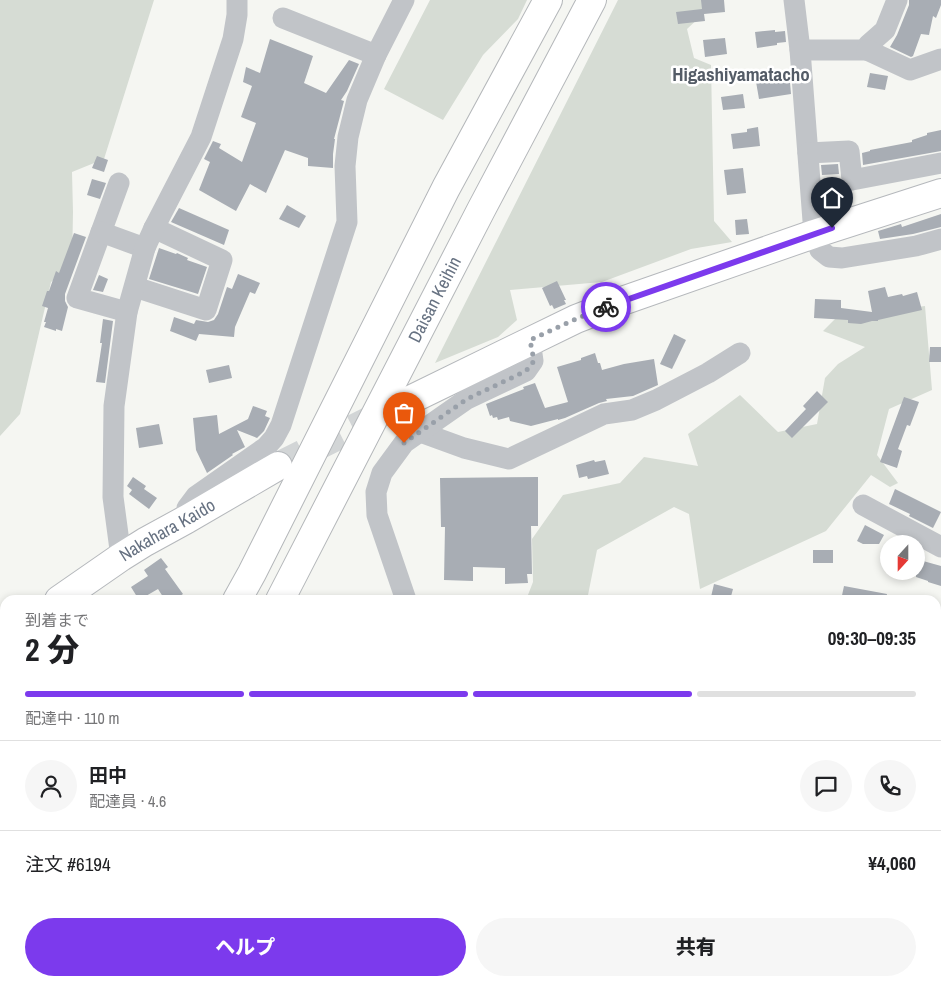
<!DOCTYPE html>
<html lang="ja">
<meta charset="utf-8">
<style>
:root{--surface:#fff;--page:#f6f6f6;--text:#202124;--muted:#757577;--line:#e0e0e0;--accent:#7c3aed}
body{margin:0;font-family:"Archivo Narrow","Noto Sans JP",sans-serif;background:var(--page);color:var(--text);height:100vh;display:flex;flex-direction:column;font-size:19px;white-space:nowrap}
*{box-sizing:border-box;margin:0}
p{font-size:16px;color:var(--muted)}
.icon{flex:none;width:28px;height:28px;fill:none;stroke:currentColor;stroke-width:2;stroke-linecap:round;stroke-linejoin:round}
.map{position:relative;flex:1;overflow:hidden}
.sheet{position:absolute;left:0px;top:595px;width:941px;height:391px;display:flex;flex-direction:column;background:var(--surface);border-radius:15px 15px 0 0;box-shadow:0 2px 8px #0003}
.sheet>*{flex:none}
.needle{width:32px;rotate:201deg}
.fabs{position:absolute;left:880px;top:535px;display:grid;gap:10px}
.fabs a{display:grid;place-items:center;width:45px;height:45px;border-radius:50%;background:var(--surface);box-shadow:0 2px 8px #0003;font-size:25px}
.pin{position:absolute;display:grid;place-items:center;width:42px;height:42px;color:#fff;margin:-51px -21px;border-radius:50% 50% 50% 0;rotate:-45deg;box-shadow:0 0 5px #0007}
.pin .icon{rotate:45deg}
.courier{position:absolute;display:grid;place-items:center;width:50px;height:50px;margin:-25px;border:4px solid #7c3aed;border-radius:50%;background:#fff;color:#222;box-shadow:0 1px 6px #0007}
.headline em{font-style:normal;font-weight:800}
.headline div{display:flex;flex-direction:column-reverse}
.headline{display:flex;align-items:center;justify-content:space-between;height:85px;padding:0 25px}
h1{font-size:32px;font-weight:800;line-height:38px}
.bar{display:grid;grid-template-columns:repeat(4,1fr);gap:8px 5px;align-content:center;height:60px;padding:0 25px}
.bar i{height:6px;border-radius:4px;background:var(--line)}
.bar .selected{background:var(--accent)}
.bar p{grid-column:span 4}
.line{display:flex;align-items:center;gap:12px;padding:0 25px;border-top:1px solid var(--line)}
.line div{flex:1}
.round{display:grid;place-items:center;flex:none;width:52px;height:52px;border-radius:26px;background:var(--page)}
.cta{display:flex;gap:10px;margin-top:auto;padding:10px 25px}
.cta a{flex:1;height:58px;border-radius:30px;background:var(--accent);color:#fff;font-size:20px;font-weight:800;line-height:58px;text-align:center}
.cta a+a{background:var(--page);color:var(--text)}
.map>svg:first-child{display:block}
.built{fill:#e6e7e6}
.green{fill:#d6dcd4}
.building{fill:#a8adb4}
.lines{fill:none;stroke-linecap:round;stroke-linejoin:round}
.major-tunnel{stroke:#d2d5d6;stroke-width:28;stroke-dasharray:28 14;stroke-linecap:butt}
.major-casing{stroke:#b5b8bc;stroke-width:30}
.highway-casing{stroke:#b4b7ba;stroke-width:30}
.minor{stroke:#c1c4c8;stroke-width:21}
.major{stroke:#fff;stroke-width:28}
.highway{stroke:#fff;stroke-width:28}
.done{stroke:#99a0a9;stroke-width:5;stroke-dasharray:0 9}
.route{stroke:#7c3aed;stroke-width:6}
.labels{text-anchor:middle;stroke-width:5;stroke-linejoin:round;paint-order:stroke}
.street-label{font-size:18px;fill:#677282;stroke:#fff}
.neighbourhood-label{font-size:19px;font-weight:bold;fill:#545c67;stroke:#fff}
</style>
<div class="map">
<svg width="941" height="986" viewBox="0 0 941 986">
<rect width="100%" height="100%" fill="#f5f6f2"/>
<path class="built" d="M936,757l5,1v196l-5,-1z"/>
<g class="green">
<path d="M0,0h154l-50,159 -32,13 1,40 -1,53 -21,17 -31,132 -20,22z"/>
<path d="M430,0h97l-9,19 -35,36 -40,65 -59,-31z"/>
<path d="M618,0h100l-31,29 7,29 17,7 3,156 18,21 -41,7 -89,33 -92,8 7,30 -19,17 -63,26z"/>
<path d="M925,306l7,84 -43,19 -12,46 21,28 -8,4 -19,-12 -45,56 -126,58 -11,-75 -15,-7 -77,43 -10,50h-61l7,-18 -1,-43 31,-44 57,-12 24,-26 54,9 -10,-32 52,-39 38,37 39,-8 8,-46 13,-14 27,-17 -42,-16 14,-14z"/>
<path d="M936,682h5v69l-5,-1z"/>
<path d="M76,981h52l-1,5h-54z"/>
</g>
<g class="building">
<path d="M701,0h23l1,12 -21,2 1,7 -27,3 -2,-12 26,-3z"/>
<path d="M909,0h32v5l-5,13 -3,-2 -4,19 -8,-1 -8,22 -2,1 -21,-10 7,-12 12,-30z"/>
<path d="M775,30v2l10,-1 1,11 -9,1v2l-20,3 -2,-16z"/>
<path d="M725,38l2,16 -22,3 -2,-17z"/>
<path d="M270,39l43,17 -9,27 22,10 23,-33 10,4 -12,27 -6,9 3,1 -10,38h1l-2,15v14l-25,-2v-8l-23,-8 -19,43 -16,-9 -14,27 -37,-21 11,-28 -6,-3 9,-18 8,3 -2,4 23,14 14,-39 -15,-6 11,-31 -9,-4 3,-15 14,6z"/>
<path d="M789,71l2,23 -32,5 -4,-23z"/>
<path d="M870,73l18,3 -3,14 -18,-3z"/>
<path d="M743,94l2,14 -22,2 -2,-13z"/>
<path d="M758,127l2,19 -27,3 -2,-15 16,-2v-3z"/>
<path d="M941,130v21l-78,14 -1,-12 8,-2v-1l42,-8v-2l15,-5v-2z"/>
<path d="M97,156l11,4 -4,12 -12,-4z"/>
<path d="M838,164l1,10 -17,1 -1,-10z"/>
<path d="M743,168l3,25 -19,2 -3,-25z"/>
<path d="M92,179l14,4 -6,16 -13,-4z"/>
<path d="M287,205l19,11 -7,12 -20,-9z"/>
<path d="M179,208l50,22 -5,15 -53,-23z"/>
<path d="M941,214v13l-28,7 -33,5 -2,-8 23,-7 1,3z"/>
<path d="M747,219l2,15 -13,1 -1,-15z"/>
<path d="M74,233l12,4 -21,57v7l3,6 -6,24 -6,-2v2l-12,-4 2,-5h-2l4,-14 -6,-2 5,-15h2l7,-20 3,2z"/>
<path d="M159,248l17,6 1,-1 11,5 -1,2 20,7 -9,27 -49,-15z"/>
<path d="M238,274l22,9 -5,11 -5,-2 -15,35 -1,10 -35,-3 -3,7 -26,-10 4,-14 20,7 2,-4 12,2 6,-2 4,-6 9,-27 5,2z"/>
<path d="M99,275l9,4 -5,13 -10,-2z"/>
<path d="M557,281l9,19h-2l2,4 -12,5 -2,-4 -2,1 -8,-18z"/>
<path d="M885,287l3,10 14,-3 1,2 14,-4 5,18 -44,10v1h-6l-11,3 -13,-1v-3l-34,-2 1,-19 26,1v8l31,4 -4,-21z"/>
<path d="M103,319l10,2 -8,62 -9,-1 6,-39h-2z"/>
<path d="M674,334l12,6 -14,29 -12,-5z"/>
<path d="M930,347h11v15h-12z"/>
<path d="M595,353l3,10h2l2,7 22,-6 30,-5 4,26 -25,11 -27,3 1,2 -8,2 -34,15 -7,2v-1l-27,7 -21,-5 -1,-4 -11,3 -1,-3 -4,1 -1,-3 -2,1 -4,-12 38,-15 -1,-2 12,-4 10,25 23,-6 -11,-35 24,-7v-2z"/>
<path d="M229,365l3,13 -23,5 -3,-13z"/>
<path d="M817,391l11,11 -36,36 -7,-7 21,-22 -3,-3z"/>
<path d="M904,397l15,5 -9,24 -3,-1 -9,24 4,2 -5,17 -17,-6z"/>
<path d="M253,406l14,5 -2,5 5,2 -6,13 -7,7 -20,-8 8,17 -13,7 1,1 -26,18 -11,-23 -3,-32 24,-3 2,19 29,-15z"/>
<path d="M159,424l4,20 -24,4 -3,-20z"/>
<path d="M594,460l1,2 10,-2 4,14 -21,5 -1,-3 -8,2 -3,-13z"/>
<path d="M133,477l13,9 -2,3 13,9 -8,11 -20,-15 3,-4 -5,-4z"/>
<path d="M538,477v49h-7l1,48h-5l1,9 -23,1v-16l-32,-1v14l-29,-1 1,-53h-4l-1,-49z"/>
<path d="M895,489l46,23 -8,16 -24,-12 1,-2 -21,-10z"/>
<path d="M865,525l19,10 -5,9h-16l-6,-3z"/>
<rect x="813" y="550" width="20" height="13"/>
<path d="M161,558l7,9 -3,2 18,25 -9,6h-9l-7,-11 -19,11 -8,-13 17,-11 -4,-6z"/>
<path d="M916,559l25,7v20l-13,-4v-1l-12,-4z"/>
<path d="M714,584l19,5 -3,11h-9l-10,-3z"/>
<path d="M844,586l43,8 -1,6h-45z"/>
</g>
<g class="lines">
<path class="major-tunnel" d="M278,466l134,-67"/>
<defs>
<g id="major">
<path d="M412,399l164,-80 49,-19 189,-66 127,-41"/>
<path id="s1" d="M59,600l62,-43 24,-15 42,-23 91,-53"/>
<path d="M0,653l5,-6"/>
</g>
<g id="highway">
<path d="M237,600l15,-27 194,-385 102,-188"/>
<path id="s2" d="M280,600l201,-390 111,-210"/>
<path d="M7,986l3,-5"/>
<path d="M52,986l4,-5"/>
</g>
</defs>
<use href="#major" class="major-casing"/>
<use href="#highway" class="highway-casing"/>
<g class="minor">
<path d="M794,0l6,50 14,184 6,16 9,7 13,1 74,-12 25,-7"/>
<path d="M283,18l93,37"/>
<path d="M800,50h67l1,-5 17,-15 12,-30"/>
<path d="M867,50l43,20 31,-11"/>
<path d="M808,153l41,-2 3,29 89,-17"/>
<path d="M119,183l-42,115 50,14"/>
<path d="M101,232l44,16"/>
<path d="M135,287l71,23 16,-50 -68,-32"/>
<path d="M420,432l44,16 45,11 95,-45 28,-4 24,-10 52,-27 32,-20"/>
<path d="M863,505l78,42"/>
<path d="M187,519v-11l9,-12 70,-49 8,-9 7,-13 66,-203 -2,-56 3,-29 9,-37 19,-45 28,-55"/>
<path d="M121,557l-8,-60 1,-91 13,-94 18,-64 9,-20 47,-91 32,-98 4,-24v-15"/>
<path d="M406,600l-29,-85 -1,-23 6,-19 22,-30 63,-44 59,-28 7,-10 -3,-21"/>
<path d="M936,676h5"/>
<path d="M0,738l5,4"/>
<path d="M936,746l5,2"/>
<path d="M0,835l5,3"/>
<path d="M258,981l3,5"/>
<path d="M380,981l2,5"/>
<path d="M872,981v5"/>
<path d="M140,986l2,-5"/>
<path d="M512,986l9,-5"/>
</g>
<use href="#major" class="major"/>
<use href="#highway" class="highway"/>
</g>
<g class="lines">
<path class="done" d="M404,443l63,-44 59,-28 8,-10 -4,-21 46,-21 30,-12"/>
<path class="route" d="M606,307l226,-79"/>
</g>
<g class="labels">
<g class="street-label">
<text dy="6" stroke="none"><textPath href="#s2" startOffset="338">Daisan Keihin</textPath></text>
<text dy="6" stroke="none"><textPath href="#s1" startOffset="129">Nakahara Kaido</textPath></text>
</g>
<g class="neighbourhood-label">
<text x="741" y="81">Higashiyamatacho</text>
</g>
</g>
</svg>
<div class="fabs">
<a><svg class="needle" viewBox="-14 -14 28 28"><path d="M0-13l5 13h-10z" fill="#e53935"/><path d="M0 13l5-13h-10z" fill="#757577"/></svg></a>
</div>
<div class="pin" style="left:404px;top:443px;background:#ea580c"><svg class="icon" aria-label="bag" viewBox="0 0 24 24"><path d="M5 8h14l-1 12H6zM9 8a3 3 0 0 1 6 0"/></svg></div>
<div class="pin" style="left:832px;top:228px;background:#1f2937"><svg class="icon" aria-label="home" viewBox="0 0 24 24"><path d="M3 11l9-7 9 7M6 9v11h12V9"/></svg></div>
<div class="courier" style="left:606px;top:307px"><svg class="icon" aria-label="bike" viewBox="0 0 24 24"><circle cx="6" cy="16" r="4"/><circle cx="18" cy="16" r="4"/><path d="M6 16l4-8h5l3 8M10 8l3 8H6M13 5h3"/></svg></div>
<section class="sheet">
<div class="headline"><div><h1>2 分</h1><p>到着まで</p></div><em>09:30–09:35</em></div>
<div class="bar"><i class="selected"></i><i class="selected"></i><i class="selected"></i><i></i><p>配達中 · 110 m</p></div>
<div class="line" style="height:90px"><a class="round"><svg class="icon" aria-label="person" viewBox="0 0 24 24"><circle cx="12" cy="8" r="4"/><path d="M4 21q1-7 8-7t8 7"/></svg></a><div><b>田中</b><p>配達員 · 4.6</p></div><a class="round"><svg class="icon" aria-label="chat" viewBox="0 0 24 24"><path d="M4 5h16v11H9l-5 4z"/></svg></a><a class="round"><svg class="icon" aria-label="phone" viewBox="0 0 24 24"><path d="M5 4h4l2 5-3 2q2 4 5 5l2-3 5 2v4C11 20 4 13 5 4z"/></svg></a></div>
<div class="line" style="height:65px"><div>注文 #6194</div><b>¥4,060</b></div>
<div class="cta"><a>ヘルプ</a><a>共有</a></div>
</section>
</div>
